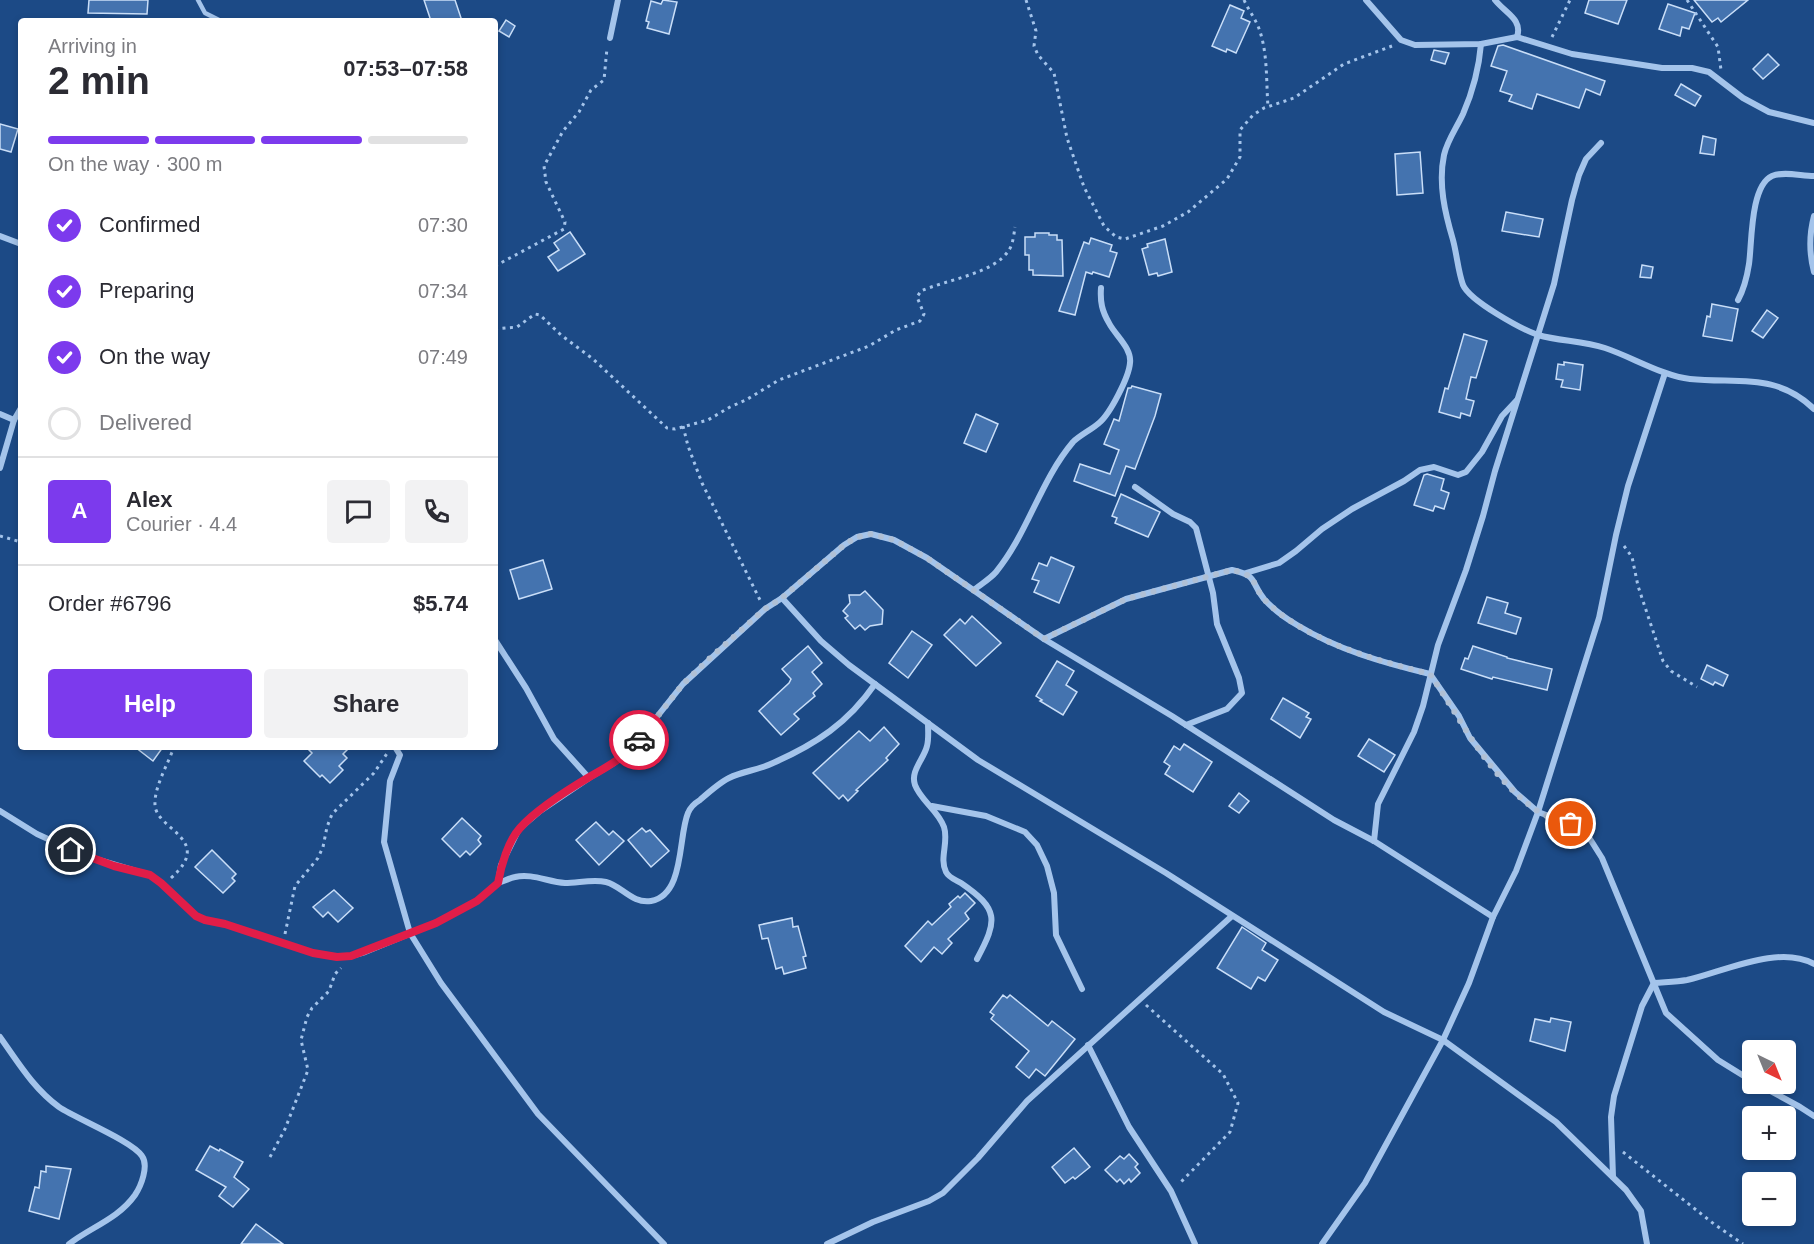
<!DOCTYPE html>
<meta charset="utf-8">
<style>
:root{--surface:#fff;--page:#f2f2f3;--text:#2b2b33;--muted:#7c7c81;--line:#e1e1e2;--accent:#7c3aed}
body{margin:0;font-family:Helvetica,sans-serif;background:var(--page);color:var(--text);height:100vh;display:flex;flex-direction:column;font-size:22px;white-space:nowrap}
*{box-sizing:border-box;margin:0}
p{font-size:20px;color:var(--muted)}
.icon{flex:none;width:33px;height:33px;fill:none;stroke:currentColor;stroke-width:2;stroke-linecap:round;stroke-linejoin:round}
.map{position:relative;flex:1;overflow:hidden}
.panel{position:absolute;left:18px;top:18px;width:480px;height:732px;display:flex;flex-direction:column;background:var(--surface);border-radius:6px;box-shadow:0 3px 9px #0003}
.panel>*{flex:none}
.needle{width:39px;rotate:137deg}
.controls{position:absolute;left:1742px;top:1040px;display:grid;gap:12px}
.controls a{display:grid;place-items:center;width:54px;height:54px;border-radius:6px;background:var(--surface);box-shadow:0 3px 9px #0003;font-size:30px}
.pin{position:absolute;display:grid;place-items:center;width:51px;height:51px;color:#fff;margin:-26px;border:3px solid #fff;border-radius:50%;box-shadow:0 2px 6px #0007}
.courier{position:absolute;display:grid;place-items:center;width:60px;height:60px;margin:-30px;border:4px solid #e11d48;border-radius:50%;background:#fff;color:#222;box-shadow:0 2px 8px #0007}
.headline em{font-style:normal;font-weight:600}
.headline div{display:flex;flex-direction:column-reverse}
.headline{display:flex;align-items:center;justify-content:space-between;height:102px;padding:0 30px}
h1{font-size:39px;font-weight:600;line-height:45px}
.bar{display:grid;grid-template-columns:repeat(4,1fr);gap:9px 6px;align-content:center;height:72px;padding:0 30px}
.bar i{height:8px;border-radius:4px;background:var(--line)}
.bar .current{background:var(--accent)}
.bar p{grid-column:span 4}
.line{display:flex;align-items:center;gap:15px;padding:0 30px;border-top:2px solid var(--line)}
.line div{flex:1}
.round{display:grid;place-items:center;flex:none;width:63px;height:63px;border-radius:6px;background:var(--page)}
ol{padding:0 30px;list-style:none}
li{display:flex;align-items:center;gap:18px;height:66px}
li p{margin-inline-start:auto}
li .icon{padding:6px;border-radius:50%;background:var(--accent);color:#fff;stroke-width:4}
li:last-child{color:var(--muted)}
li i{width:33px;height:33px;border:3px solid var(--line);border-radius:50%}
.cta{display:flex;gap:12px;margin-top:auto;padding:12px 30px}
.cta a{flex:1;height:69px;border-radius:6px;background:var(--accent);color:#fff;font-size:24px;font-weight:600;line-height:69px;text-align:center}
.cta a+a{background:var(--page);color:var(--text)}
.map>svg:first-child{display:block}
.building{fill:#4473af;stroke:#c9def8;stroke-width:1.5}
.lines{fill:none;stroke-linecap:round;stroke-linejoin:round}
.path{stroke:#a4c4eb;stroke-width:3;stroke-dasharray:3 4.5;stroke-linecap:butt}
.service{stroke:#a4c4eb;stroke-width:4.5}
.minor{stroke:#a4c4eb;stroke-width:6}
.done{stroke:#b0c0d5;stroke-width:6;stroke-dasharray:0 10.8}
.route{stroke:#e11d48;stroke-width:8}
</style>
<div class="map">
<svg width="1814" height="1244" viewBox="0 0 1814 1244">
<rect width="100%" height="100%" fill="#1c4a86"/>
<g class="building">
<path d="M89,0h59l-1,14 -59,-1z"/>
<path d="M424,0h31l7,21h-31z"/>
<path d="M663,0l14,2 -8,32 -22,-6 2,-6 -3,-1 5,-20 10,3z"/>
<path d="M1589,0h38l-9,24 -33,-11z"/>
<path d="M1694,0h54l-27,22 -3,-4 -6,4z"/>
<path d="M1668,4l27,9 -6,16 -7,-2 -2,9 -21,-7z"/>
<path d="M1230,5l14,6 -3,7 9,4 -14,31 -9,-4 -1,3 -14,-6z"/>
<path d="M506,20l9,6 -6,11 -10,-6z"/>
<path d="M1503,45l102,36 -5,14 -14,-6 -7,19 -42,-14 -5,15 -23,-8 3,-6 -12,-4 7,-20 -16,-5 7,-20z"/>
<path d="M1434,50l15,3 -4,11 -14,-4z"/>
<path d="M1768,54l11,11 -16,14 -10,-10z"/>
<path d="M1681,84l20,12 -6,10 -20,-11z"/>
<path d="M0,124l18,5 -7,23 -11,-3z"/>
<path d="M1703,136l13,3 -2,16 -14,-2z"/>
<path d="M1420,152l3,41 -26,2 -2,-41z"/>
<path d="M1506,212l37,7 -4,18 -37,-6z"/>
<path d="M570,232l15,22 -27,17 -10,-14 11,-7 -5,-7z"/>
<path d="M1035,233h14v2h8v5h5l1,36 -30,-1v-5h-4v-15h-4v-18h10z"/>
<path d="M1091,238l21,7 -2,6 7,2 -8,24 -16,-5 -1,2 -6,-2 -11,43 -16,-4 25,-69 5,2z"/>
<path d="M1165,239l7,33 -14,4 -1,-3 -8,2 -7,-26 6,-2 -1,-3z"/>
<path d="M1642,265l11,2 -2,11 -11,-1z"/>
<path d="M1712,304l26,5 -6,32 -29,-5 4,-20 3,1z"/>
<path d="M1767,310l11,8 -15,20 -11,-7z"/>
<path d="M1464,334l23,7 -11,37 -5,-1 -5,22 8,2 -4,15 -9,-3 -1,5 -21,-6 6,-24 3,1z"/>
<path d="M1564,362l19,3 -3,25 -19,-3 2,-7 -7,-1 2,-15 6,1z"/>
<path d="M1132,386l29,8 -6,22 -20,53 -9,-3 -11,30 -41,-15 6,-17 30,10 9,-24 -15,-6 10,-25 5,2 9,-33h3z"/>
<path d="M976,414l22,10 -12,28 -22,-9z"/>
<path d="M1427,474l17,5 -3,11 8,3 -5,16 -9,-3 -2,5 -19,-6 10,-30z"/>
<path d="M1121,494l39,18 -12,25 -33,-14 2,-5 -5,-2z"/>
<path d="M1051,557l23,10 -15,36 -25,-11 5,-11 -7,-2 7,-16 8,3z"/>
<path d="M543,560l9,29 -33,10 -9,-29z"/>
<path d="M865,591l18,19 -1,14 -12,2 -5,4 -5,-5 -5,4 -10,-11 3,-2 -5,-5 7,-8 -1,-8h11z"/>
<path d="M1487,597l21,6 -3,10 16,5 -5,16 -38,-11z"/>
<path d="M972,616l29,27 -25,23 -32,-31 16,-16 5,5z"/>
<path d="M912,631l20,14 -24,33 -19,-15z"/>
<path d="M808,646l14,17 -10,9 10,12 -9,9 2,3 -21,18 5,5 -18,16 -22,-24 30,-28 2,-4 -9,-10z"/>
<path d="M1473,646l34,11v1l45,11 -5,21 -54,-13 -1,2 -31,-10 4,-11 3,1z"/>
<path d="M1057,661l17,10 -8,14 11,7 -14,23 -23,-14 2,-1 -6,-4z"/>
<path d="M1707,665l21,10 -5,11 -8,-4 -2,3 -12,-6z"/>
<path d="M1283,698l26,15 -3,4 5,2 -11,19 -29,-19z"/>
<path d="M884,727l15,17 -13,14 2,2 -32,30 2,1 -10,10 -5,-6 -4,4 -26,-26 46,-42 11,10z"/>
<path d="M1369,739l26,16 -11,17 -26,-16z"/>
<path d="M1184,744l28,18 -19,30 -28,-18 5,-8 -6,-4 10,-16 6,4z"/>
<path d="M135,747h28l-10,14z"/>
<path d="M306,747h44l-7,7 4,4 -8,8 4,4 -13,13 -8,-8 -2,2 -16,-16 8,-8z"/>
<path d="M1239,793l10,8 -10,12 -10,-7z"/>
<path d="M462,818l19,18 -3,4 3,4 -11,11 -4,-4 -6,6 -18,-18z"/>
<path d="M596,822l13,13 4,-4 11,10 -25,24 -23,-25z"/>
<path d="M642,828l4,4 4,-2 19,21 -18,16 -23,-27z"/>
<path d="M212,850l24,24 -4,4 3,3 -12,12 -28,-26z"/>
<path d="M334,890l19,18 -15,14 -10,-10 -5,5 -10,-10z"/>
<path d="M965,893l10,10 -10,10 4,6 -21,20 4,4 -10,11 -8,-7 -13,15 -16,-16 23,-25 4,4 19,-18 -2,-3 9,-8 2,2z"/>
<path d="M792,918l1,9 5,-1 8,30 -3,1 3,11 -22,6 -2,-7 -6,2 -8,-31 -6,1 -3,-14z"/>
<path d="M1242,927l24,16 -4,7 16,10 -13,21 -7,-4 -7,12 -34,-21z"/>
<path d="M1003,995l4,3 3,-3 38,31 4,-5 23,18 -30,37 -9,-7 -7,9 -13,-11 13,-16 -38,-32 3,-4 -4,-3z"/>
<path d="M1551,1018l20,4 -6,29 -35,-10 5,-22 15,3z"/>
<path d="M210,1146l9,5 1,-2 23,13 -9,15 15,12 -16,18 -14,-11 7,-9 -30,-17z"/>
<path d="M1074,1148l16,19 -15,12 -2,-2 -8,6 -13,-16z"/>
<path d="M1129,1154l9,10 -3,3 5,6 -9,9 -2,-3 -5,5 -4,-5 -3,3 -12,-12 15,-14 4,3z"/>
<path d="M46,1166l25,3 -12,50 -30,-8 6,-24 4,1 2,-17 5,1z"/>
<path d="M256,1224l27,20h-42z"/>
</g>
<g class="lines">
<g class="path">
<path d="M1026,0l10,31 -2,15 4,9 16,18 13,65 17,49 20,39 12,11 9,2 38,-13 25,-14 39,-33 13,-22v-27l13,-15 11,-7 30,-10 50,-34 48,-18"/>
<path d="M1244,0c4,9 10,17 14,26 10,25 8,54 10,81"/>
<path d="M1687,0l31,47 3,23"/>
<path d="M1552,37l18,-37"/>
<path d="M495,266l69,-37 1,-7 -19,-40 -2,-16 19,-35 16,-19 12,-22 13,-10 3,-32"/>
<path d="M495,329l22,-2 18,-13 5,1 21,20 32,24 74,69 8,1 33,-9 22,-13 16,-7 33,-20 90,-34 27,-16 24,-9 4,-7 -7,-17 4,-6c24,-11 73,-17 88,-41 4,-6 5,-16 6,-23"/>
<path d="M683,426l5,20 14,37 59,119"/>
<path d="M0,536l21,6"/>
<path d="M1624,546l8,11 6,29 25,75 8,10 26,16"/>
<path d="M171,878c44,-39 -15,-48 -16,-73 -1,-18 13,-41 19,-58"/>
<path d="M285,934l10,-48 23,-28 5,-11 4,-20 5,-13 42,-41 14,-21"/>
<path d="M1146,1005l77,69 15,29 -8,29 -51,52"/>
<path d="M1623,1152l91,72 29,20"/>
<path d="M270,1157l15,-28 23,-59 -7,-30 6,-23 5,-9 17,-17 6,-17 6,-6"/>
</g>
<path class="service" d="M198,0l7,13 16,8"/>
<g class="minor">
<path d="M1366,0l35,40 14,5 66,-1 36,-7 55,17 90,14h30l17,4 34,26 26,14 45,11"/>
<path d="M1495,0c10,13 28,19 22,37"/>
<path d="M610,38l8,-38"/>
<path d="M1481,44c-2,24 -8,47 -18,70 -6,13 -16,27 -19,41 -6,29 1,58 9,85 4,15 5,31 10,45 7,16 58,44 75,50 21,6 45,6 67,13 27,9 58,28 85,31 47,5 86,-7 124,30"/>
<path d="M1814,216c-5,19 -5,37 0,56"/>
<path d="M0,236l21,8"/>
<path d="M1738,300c6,-11 9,-23 11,-36 3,-20 1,-78 23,-88 12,-5 29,0 42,0"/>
<path d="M0,414l14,6"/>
<path d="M0,468l14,-48 7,-12"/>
<path d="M1135,487l38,27 17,8 6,6 17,65 4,31 22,54 3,15 -15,16 -41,16"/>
<path d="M1246,573l33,-10 17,-12 26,-22 30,-20 52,-28 16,-11 14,-3 24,8 8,-3 16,-20 20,-36 15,-16"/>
<path d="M974,590c7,-6 16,-11 22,-18 32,-39 44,-91 77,-130 7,-7 18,-12 26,-19 11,-9 30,-46 31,-60 2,-15 -15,-28 -21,-40 -7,-12 -9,-21 -8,-35"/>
<path d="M782,598l39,43 28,24 129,95 188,113 218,139 59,28 113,82 70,68 15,21 6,33"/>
<path d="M1044,639l82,-40 106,-29c27,6 18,12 32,29 9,10 21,19 33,26 41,25 87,38 133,49l29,42 11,22 45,54 23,20 33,12 11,7 8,8 12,19 64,155 52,47 34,21"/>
<path d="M495,640l31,48 28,51 35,39"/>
<path d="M928,723c0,7 1,16 -1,23 -3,13 -17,25 -12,39 6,16 23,25 29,42 5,15 -5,31 2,45 3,6 10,8 15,11 38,26 37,37 16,76"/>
<path d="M395,747l5,8 -10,26 -6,61 26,91 31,50 97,131 126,130"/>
<path d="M932,806l54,10 39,16 12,13 10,21 7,27 2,42 26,54"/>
<path d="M0,811l37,23 46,21 67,20 11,8 35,33 9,4 20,4 88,29 24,4 14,-1 14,-4 71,-29 41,-22 21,-18 3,-18 18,-36 21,-18 49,-33 25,-15 19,-16 50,-63 82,-75 17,-11 62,-53 13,-8 14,-3 23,6 33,18 117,81 128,77 162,104 40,21 119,76"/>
<path d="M1374,841l4,-37 36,-72 9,-26 15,-61 28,-75 17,-54 12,-45 59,-187 18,-84 7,-25 7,-16 15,-16"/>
<path d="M498,883c6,-2 12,-5 17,-6 17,-4 33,5 50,6 13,0 28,-4 41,-1 16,4 26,22 45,19 34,-6 27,-65 37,-88 2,-5 7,-10 12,-13 9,-8 19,-17 29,-22 14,-7 30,-8 44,-15 43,-19 75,-40 102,-79"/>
<path d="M0,1037c18,25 33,51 59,70 18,12 73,34 83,49 7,10 -1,30 -7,39 -17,24 -44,32 -66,49"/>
<path d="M1088,1045l41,82 42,64 24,53"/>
<path d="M1756,1083l44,24 14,9"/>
<path d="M1613,1177l-2,-60 3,-21 28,-90 12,-23c11,-1 22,-1 33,-3 36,-8 92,-36 127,-16"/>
<path d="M827,1244l46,-22 56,-21 14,-8 35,-35 49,-57 205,-185"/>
<path d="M1322,1244l43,-61 78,-143 26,-57 24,-66 23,-46 22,-59 61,-194 17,-83 12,-49 37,-113"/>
</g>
</g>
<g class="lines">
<path class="done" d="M639,740l44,-56 27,-26 55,-49 17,-11 62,-53 13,-8 14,-3 23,6 33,18 117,81 82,-40 106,-29c27,6 18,12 32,29 9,10 21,19 33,26 41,25 87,37 133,49 32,47 58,102 106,136 9,7 24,10 35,14"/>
<path class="route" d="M71,850l43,16 36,9 11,8 35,33 9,4 20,4 88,29 24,4 14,-1 85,-33 41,-22 21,-18c3,-17 10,-42 22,-55 17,-19 49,-39 71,-52 18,-10 35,-20 48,-36"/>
</g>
</svg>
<div class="controls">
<a><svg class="needle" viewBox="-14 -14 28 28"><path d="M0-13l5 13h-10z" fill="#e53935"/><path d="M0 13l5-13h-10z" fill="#7c7c81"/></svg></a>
<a>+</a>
<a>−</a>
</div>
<div class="pin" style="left:1571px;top:824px;background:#ea580c"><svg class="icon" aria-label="bag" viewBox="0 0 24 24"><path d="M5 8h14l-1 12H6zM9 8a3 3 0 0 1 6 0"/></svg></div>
<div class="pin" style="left:71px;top:850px;background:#1f2937"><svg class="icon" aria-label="home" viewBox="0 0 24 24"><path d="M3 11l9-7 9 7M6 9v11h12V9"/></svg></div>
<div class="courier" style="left:639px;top:740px"><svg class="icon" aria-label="car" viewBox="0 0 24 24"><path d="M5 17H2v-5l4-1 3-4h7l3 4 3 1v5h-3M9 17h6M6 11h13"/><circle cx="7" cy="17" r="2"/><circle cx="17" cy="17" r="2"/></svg></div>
<section class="panel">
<div class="headline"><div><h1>2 min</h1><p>Arriving in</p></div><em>07:53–07:58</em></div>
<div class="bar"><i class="current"></i><i class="current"></i><i class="current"></i><i></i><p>On the way · 300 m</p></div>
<ol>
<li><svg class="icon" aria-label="check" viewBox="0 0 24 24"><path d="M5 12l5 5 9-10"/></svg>Confirmed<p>07:30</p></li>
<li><svg class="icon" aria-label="check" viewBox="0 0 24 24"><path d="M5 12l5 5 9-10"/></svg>Preparing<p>07:34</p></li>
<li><svg class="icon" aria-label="check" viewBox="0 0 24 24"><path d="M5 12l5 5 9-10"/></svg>On the way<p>07:49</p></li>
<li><i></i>Delivered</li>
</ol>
<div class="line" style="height:108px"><b class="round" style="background:var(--accent);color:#fff">A</b><div><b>Alex</b><p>Courier · 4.4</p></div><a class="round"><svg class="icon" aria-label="chat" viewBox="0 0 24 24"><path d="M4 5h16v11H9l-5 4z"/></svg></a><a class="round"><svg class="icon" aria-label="phone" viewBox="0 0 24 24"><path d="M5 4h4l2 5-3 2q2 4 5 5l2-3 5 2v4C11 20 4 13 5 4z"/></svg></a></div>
<div class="line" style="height:78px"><div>Order #6796</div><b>$5.74</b></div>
<div class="cta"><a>Help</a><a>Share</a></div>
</section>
</div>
